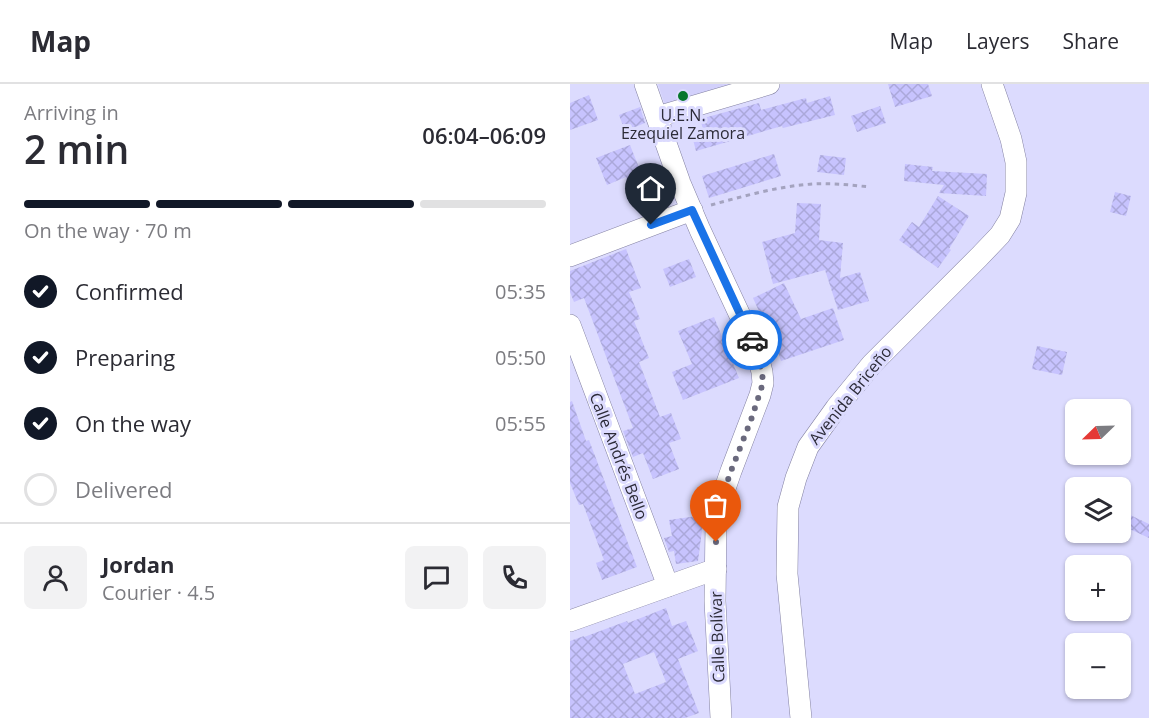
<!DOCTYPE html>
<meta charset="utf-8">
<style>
:root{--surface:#fff;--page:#f2f2f3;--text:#2b2b33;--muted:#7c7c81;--line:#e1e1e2;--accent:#111827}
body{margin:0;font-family:"Open Sans",sans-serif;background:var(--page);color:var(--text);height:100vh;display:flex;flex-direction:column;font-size:22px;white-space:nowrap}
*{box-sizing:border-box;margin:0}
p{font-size:20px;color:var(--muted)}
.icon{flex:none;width:33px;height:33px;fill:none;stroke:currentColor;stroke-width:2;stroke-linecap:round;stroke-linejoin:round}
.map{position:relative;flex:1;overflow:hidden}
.details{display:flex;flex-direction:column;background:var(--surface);width:570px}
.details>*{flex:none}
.needle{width:39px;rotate:247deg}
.controls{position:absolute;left:495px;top:315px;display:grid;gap:12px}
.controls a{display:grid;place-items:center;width:66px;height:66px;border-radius:9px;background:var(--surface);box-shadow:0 2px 4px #0004;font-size:30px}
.pin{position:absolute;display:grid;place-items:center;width:51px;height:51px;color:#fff;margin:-62px -26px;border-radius:50% 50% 50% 0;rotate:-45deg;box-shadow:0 0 6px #0007}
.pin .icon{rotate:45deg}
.courier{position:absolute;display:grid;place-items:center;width:60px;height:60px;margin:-30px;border:4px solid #1a73e8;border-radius:50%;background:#fff;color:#222;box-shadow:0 2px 8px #0007}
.overview em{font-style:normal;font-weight:600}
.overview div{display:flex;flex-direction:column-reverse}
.overview{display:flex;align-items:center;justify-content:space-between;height:102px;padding:0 24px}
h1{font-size:39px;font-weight:600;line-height:45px}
.bar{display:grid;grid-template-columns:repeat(4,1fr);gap:9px 6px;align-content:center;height:72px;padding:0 24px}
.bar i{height:8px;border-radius:4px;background:var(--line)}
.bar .active{background:var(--accent)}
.bar p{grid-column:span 4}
.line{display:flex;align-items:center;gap:15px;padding:0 24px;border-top:2px solid var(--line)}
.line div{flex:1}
.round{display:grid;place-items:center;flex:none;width:63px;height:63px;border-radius:9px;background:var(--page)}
ol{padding:0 24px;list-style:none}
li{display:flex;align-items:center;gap:18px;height:66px}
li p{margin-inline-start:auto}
li .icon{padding:6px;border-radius:50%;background:var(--accent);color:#fff;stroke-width:4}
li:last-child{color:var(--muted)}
li i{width:33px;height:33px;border:3px solid var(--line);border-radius:50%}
header{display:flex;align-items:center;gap:36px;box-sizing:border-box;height:84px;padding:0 30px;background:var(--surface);border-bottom:2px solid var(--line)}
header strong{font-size:28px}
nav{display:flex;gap:33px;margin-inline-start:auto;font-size:21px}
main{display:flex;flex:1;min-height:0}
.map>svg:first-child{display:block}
.built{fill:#d2d0fb}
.building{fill:url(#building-cross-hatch);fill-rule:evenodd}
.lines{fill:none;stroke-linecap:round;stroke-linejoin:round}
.minor-casing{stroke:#8381a2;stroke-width:22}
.path{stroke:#a4a3bf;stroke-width:3;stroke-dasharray:4.5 4.5;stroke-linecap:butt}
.minor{stroke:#fff;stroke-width:21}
.done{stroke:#6a697d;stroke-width:6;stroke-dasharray:0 10.8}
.route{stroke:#1a73e8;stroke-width:8}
.poi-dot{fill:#06772c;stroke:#dcdbfe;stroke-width:2}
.labels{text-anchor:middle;stroke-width:6;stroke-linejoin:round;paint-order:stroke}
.poi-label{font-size:16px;fill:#2c2b38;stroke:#dcdbfe}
.street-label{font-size:16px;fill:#2c2b38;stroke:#dcdbfe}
</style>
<header>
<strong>Map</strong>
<nav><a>Map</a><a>Layers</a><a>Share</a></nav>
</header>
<main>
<section class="details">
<div class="overview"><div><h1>2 min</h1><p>Arriving in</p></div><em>06:04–06:09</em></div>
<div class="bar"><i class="active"></i><i class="active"></i><i class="active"></i><i></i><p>On the way · 70 m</p></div>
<ol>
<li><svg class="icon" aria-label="check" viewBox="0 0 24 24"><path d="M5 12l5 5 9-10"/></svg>Confirmed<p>05:35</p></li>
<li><svg class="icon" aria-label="check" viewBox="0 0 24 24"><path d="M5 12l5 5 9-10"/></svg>Preparing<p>05:50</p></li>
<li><svg class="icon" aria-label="check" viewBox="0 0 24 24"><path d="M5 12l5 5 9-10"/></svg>On the way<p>05:55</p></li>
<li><i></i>Delivered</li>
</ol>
<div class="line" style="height:108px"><a class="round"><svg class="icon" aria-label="person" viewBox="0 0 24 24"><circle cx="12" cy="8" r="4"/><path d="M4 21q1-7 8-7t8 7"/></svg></a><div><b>Jordan</b><p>Courier · 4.5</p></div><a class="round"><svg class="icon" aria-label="chat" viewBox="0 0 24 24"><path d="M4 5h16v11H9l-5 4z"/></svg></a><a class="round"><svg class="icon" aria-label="phone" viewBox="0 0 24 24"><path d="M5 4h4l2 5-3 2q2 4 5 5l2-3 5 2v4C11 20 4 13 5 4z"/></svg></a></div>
</section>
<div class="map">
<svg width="579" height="634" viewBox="0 0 579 634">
<defs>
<pattern id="building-cross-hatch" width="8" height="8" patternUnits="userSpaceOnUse" patternTransform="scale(1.5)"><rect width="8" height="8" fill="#c7c3fe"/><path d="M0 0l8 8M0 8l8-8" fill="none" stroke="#aba8da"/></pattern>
</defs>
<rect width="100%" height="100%" fill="#dcdbfe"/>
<path class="built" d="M88,0h84l-76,24z"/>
<g class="building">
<path d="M318,0h40l4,12 -37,11z"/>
<path d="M19,11l9,25 -28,10v-27z"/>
<path d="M260,12l5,19 -52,13 -1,-2 -86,25 -5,-19 12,-3 -3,-10 59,-16 2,7 45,-12 1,5z"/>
<path d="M310,22l6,17 -29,9 -6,-16z"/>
<path d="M70,23l5,16 -20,8 -6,-16z"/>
<path d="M60,61l12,30 16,-7 11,30 -31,12 -12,-33 -19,8 -11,-27z"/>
<path d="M204,70l7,22 -72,22 -7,-22z"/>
<path d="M250,71l26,3 -2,17 -27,-3z"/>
<path d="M335,80l28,3 -1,4 55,3 -1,22 -47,-3 5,-8 -40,-4z"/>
<path d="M545,108l16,4 -5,20 -16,-4z"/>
<path d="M368,112l31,20 -20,33 2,1 -13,18 -39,-28 13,-18 7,5z"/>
<path d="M227,119l24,1 -2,36 24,3 -3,35 20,-6 9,29 -31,9 -13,-40 -52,14 -11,-42 33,-9z"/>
<path d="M56,165l15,39 -12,4 11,27 -6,2 15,37 -10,4 21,55 11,-4 10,26 -12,4 10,26 -26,10 -10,-26 -10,4 -10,-26 10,-3 -49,-130 -10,4 -4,-10v-21z"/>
<path d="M119,175l7,18 -26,10 -7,-18z"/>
<path d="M214,199l17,36 32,-11 11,32 -63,21 -12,-35 -3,1 -13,-29z"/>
<path d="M144,233l25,61 -56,22 -11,-28 20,-8 -14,-33z"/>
<path d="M467,262l30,6 -5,23 -30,-6z"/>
<path d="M2,317l14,40 3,-1 48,127 -35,13 -6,-17 8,-3 -21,-56 -4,1 -9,-22v-81z"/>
<path d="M558,430l21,10v14l-26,-12z"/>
<path d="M134,431l-6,46 -22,3 -2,-13 -5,1 -5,-14 8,-2 -3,-16z"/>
<path d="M96,524l6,18 14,-5 12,30 -20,8 21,54 -14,5h-115v-77l14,-5v1l43,-16 1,2zM84,568l12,30 -31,12 -12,-30z"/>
</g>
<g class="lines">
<defs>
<g id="minor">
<path d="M75,0l35,99 20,47 51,109 8,21 3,12 1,11 -3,12 -29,76 -9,26 -6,26 -1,78 6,117"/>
<path d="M87,33l112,-33"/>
<path d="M0,172l122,-46"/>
<path d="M0,241l98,261"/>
<path d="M0,537l146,-52"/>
<path d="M231,634l-14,-144 1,-67 8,-29 12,-31 28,-39 36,-44 107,-107 21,-22 10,-16 6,-26v-31l-5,-23 -19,-55"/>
</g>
</defs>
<use href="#minor" class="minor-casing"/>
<path class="path" d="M141,121c33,-9 68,-19 102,-21 19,-1 38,1 57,3"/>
<use href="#minor" class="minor"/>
</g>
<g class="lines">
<path class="done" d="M146,458v-19l6,-26 9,-26 20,-51 12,-37 -1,-11 -10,-32"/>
<path class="route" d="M81,141l41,-15 60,130"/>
</g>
<circle class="poi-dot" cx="113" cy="12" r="6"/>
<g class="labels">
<g class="poi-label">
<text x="113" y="37">U.E.N.<tspan x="113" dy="18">Ezequiel Zamora</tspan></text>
</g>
<g class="street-label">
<text transform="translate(280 311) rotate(-51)" y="6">Avenida Briceño</text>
<text transform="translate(49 372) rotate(69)" y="6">Calle Andrés Bello</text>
<text transform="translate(147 553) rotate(-92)" y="6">Calle Bolívar</text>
</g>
</g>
</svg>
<div class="controls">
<a><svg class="needle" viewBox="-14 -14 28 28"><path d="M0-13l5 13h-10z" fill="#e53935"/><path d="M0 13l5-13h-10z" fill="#7c7c81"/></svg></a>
<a><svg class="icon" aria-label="layers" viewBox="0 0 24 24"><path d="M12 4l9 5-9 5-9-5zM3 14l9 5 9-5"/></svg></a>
<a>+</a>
<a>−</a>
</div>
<div class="pin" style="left:146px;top:458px;background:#ea580c"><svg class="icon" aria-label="bag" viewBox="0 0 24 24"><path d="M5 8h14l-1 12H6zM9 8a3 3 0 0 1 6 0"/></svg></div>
<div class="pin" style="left:81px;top:141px;background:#1f2937"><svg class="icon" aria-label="home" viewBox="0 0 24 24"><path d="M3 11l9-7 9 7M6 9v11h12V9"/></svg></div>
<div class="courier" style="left:182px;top:256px"><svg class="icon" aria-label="car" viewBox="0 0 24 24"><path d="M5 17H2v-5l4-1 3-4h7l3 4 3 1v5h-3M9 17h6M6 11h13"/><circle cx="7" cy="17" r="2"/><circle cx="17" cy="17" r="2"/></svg></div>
</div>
</main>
